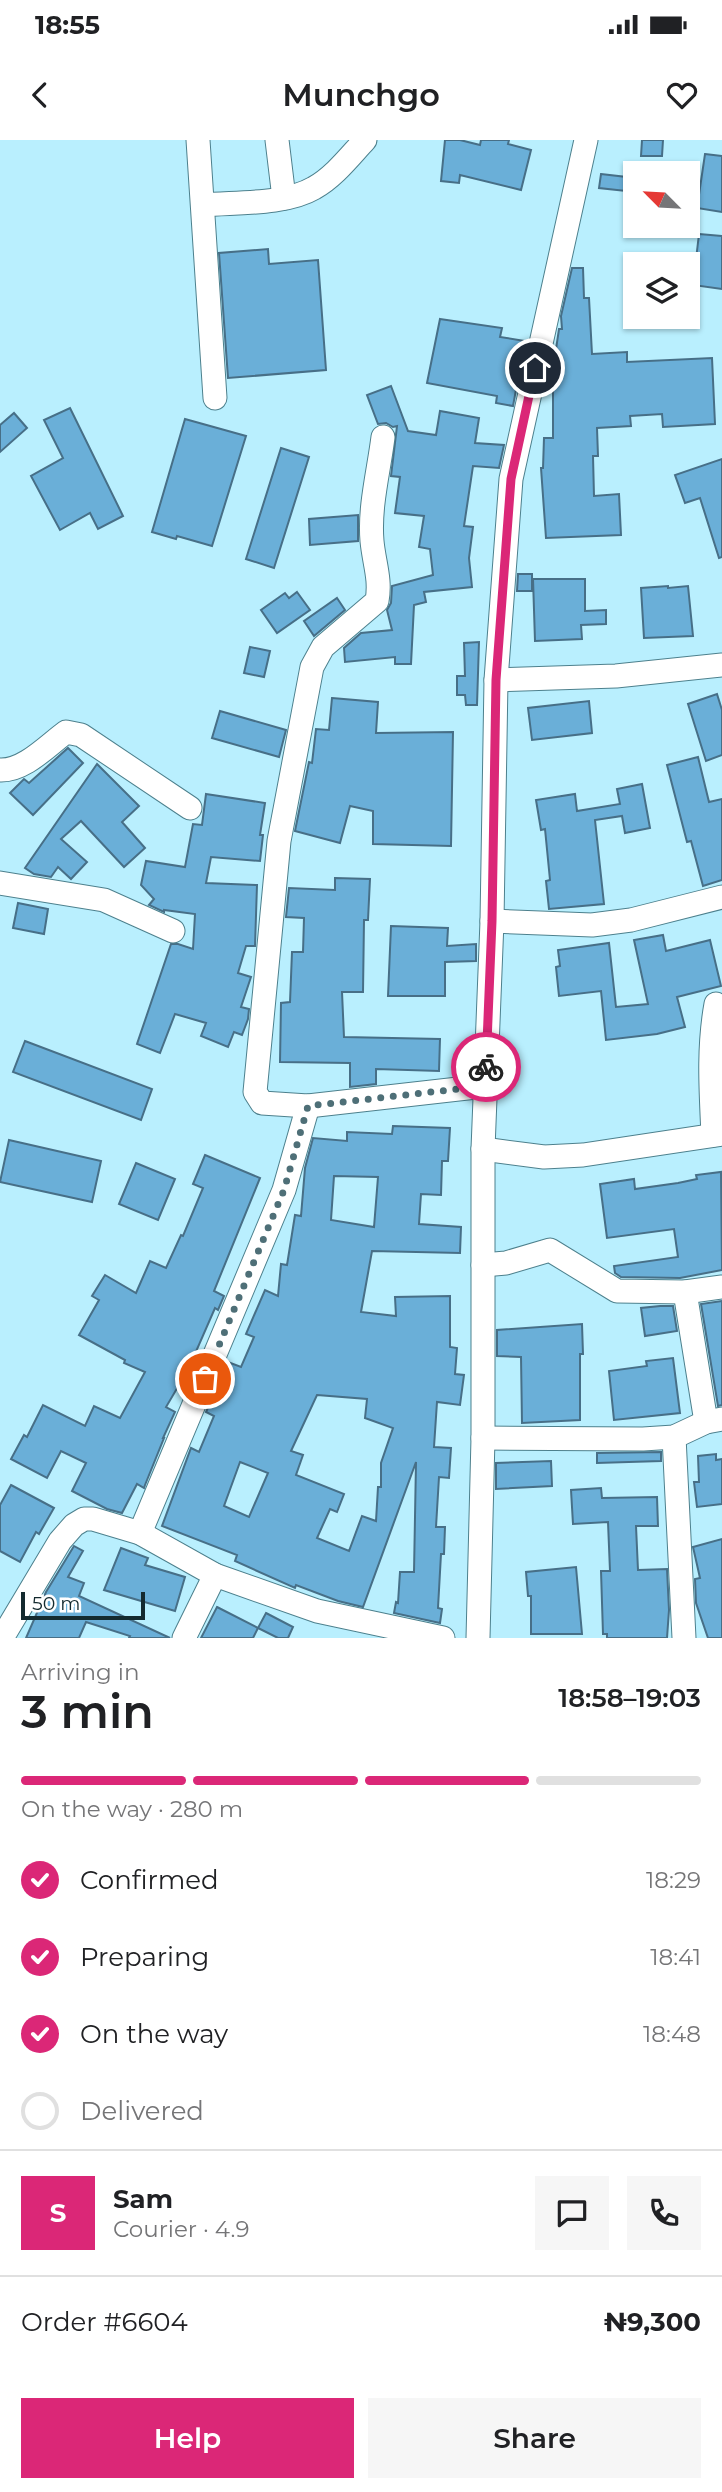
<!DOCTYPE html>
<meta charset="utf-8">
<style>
:root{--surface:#fff;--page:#f6f6f6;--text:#202124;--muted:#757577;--line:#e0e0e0;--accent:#db2777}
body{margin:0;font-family:Montserrat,sans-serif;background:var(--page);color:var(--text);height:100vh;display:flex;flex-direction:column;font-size:26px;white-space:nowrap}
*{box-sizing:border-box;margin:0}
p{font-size:23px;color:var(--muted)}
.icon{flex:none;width:38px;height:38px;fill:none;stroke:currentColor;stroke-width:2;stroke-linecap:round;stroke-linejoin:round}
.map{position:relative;height:1498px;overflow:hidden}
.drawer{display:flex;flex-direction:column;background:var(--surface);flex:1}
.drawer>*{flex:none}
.needle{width:46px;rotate:294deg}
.tools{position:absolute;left:623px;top:21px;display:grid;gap:14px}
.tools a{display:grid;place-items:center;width:77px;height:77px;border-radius:0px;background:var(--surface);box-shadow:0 2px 5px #0004;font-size:35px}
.scale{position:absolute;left:21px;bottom:18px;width:124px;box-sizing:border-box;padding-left:7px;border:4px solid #142a2f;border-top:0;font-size:19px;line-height:24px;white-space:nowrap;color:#142a2f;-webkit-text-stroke:5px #fff;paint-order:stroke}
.pin{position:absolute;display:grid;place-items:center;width:60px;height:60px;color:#fff;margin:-30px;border:4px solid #fff;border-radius:50%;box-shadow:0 2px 7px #0007}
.courier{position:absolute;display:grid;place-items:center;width:70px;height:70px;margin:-35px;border:5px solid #db2777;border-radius:50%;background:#fff;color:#222;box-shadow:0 2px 9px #0007}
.overview em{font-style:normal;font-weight:600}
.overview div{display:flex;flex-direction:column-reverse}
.overview{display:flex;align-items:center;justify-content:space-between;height:119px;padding:0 21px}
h1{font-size:46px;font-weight:600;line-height:52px}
.bar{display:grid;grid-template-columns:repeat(4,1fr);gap:10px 7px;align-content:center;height:84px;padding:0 21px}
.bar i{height:9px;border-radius:5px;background:var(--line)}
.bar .selected{background:var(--accent)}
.bar p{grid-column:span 4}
.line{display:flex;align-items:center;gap:18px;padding:0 21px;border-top:2px solid var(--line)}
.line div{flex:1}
.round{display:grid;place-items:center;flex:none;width:74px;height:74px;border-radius:0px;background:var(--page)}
ol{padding:0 21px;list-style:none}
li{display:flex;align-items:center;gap:21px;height:77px}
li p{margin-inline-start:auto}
li .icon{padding:7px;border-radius:50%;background:var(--accent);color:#fff;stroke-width:4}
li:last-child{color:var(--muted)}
li i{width:38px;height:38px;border:4px solid var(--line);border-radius:50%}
.cta{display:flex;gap:14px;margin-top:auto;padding:14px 21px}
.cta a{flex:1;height:80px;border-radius:0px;background:var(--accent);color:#fff;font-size:28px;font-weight:600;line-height:80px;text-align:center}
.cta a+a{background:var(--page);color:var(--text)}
.status{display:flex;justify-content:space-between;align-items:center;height:49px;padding:0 35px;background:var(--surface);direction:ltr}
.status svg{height:19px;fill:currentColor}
header{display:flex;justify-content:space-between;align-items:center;height:91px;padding:0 21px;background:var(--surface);font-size:32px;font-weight:600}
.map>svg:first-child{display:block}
.building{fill:#6aafd8;stroke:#476f87;stroke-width:2;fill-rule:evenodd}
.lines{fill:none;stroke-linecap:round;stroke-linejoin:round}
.minor-casing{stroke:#4d808d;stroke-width:25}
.minor{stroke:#fff;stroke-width:23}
.done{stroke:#4e6f77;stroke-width:7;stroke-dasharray:0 12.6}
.route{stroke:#db2777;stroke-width:9}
</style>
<div class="status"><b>18:55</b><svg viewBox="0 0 49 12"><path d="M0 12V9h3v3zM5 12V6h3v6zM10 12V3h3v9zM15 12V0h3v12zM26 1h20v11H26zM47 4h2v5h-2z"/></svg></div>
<header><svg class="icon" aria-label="back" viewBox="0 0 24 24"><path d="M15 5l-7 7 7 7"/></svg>Munchgo<svg class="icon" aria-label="heart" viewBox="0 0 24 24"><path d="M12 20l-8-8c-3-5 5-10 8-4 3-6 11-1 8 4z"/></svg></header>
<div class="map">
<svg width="722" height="1498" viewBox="0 0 722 1498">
<rect width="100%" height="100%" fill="#b9effe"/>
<g class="building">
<path d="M445,0h15l20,5 1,-5h28l-1,4 23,6 -10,40 -61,-15 -1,8 -18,-2z"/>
<path d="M642,0h21l-1,16h-21z"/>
<path d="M705,14l17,2v56l-25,-4z"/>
<path d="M601,34l34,4v14l-36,-4z"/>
<path d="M699,94l23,2v53l-29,-4z"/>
<path d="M268,109l1,15 49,-4 8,110 -98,8 -9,-125z"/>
<path d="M572,128h11l1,30h5l3,56 35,-2v10l85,-4 3,66 -52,3 -1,-13 -32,2 1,10 -34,2 1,28h-5l1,40 25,-2 2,41 -75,3 -5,-70h2l1,-30h9v-82h2l4,-27h3l-1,-13z"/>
<path d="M440,179l62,9 -2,9 25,4 -12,65 -17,-3 1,-7 -70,-13z"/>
<path d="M391,246l17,45 28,4 4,-24 39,7 -4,25 29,2 -5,23 -26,-2 -9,60 9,1 -4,31 3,29 -48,5 2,10 -12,3 -3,59h-16v-7l-50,5 -1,-14 17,-15 31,-3 -5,-20 4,-7 1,-17 41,-11 -3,-26 -11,-2 5,-31 -29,-3 5,-36 -9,-1 6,-50 -4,1 -7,-4 -8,1 -11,-29z"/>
<path d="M70,268l53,108 -25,13 -8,-16 -30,17 -29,-54 32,-18 -19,-38z"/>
<path d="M14,273l13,15 -27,24v-27z"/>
<path d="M185,279l61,17 -34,110 -35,-10 -1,3 -24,-7z"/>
<path d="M281,308l28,9 -35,111 -28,-9z"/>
<path d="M722,319v98l-3,1 -19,-60 -15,5 -10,-28z"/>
<path d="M358,375v26l-48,4 -1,-26z"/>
<path d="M518,434h14v17h-15z"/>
<path d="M533,439h52v32l21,-1v14l-25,1 1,14 -47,2z"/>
<path d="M668,446v2l20,-2 5,50 -49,2 -3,-50z"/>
<path d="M297,452l13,18 -33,23 -16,-23 24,-17 4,5z"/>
<path d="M337,458l8,12 -31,26 -10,-15z"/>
<path d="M479,502l-2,63h-11l-1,-10h-8v-19h8l-1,-33z"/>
<path d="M250,507l20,4 -6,26 -20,-4z"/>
<path d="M717,554l5,16v45l-16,6 -18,-57z"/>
<path d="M332,558l46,4 -2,31 77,-1 -2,114 -78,-2v-33l-23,-5 -10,37 -45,-12 14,-69 3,1 4,-34 13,1z"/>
<path d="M589,561l3,32 -60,7 -4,-32z"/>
<path d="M220,571l66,19 -7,27 -67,-19z"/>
<path d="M68,608l15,15 -50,52 -23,-22 14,-14 5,4z"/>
<path d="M698,617l11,45 13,-3v81l-19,6 -12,-45 -4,1 -20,-77z"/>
<path d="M97,624l42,42 -17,16 23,26 -21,19 -43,-46 -20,18 26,23 -16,17 -13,-12 -7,10 -17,-3 -9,-6z"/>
<path d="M642,644l8,44 -25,5 -3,-17 -27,4 9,84 -55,5 -3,-28 4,-1 -5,-51 -4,1 -5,-30 39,-6 2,17 43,-7 -3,-15z"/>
<path d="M206,654l59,9 -5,32h3l-3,26 -49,-4 -5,26 51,2 -2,61h-9l-8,27 13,4 -10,30 8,2 -1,10 -6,16 -8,-3 -6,15 -27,-11 5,-13 -31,-9 -15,39 -23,-9 34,-100h7l15,5 2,-35 -31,-4v2l-15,-7 5,-6 -13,-14 5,-24 39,6 8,-43 9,1z"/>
<path d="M335,738l35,1 -2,41h-4l-1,72h-21l2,45 96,2 -1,32 -63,-2v15l-26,3v-24l-70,-1 1,-59 9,-1 2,-50h11l1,-34 -18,-1 3,-29 46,2z"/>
<path d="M18,763l30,6 -4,25 -31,-6z"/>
<path d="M391,786l57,2 -1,18 29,-2v17l-31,1v34h-57z"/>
<path d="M663,795l3,16 44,-11 11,46 -44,11 8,30 -28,7 -51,6 -5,-49 -42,5 -3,-29 4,-1 -2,-16 51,-7 7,64 32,-3 -14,-64z"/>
<path d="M25,901l127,48 -11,31 -128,-48z"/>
<path d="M393,986l57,2 -2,33h-6l-1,34 -20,-1 -2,30 42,3 -1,26 -88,-2 -11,61 35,4 -1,-19 55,-1v51l7,1 -2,26 9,1 -4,30 -23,-3 -3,45 17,1 -2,30 -10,-1 -3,50h9l-1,27h-3l-3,54 4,1 -2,14 -46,-10 2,-11 2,1 2,-31h14l2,-110 -53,145 -25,-6 -42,-16 -1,3 -60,-27 2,-6 -75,-29 29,-78 8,4 15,-36 -8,-4 22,-50 13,5 13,-30 -8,-3 19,-44 13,6 3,-32 6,1 8,-50 6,1 4,-48 8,-30 34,3v-9l45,2zM334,1036l44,1 -4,50 -43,-7zM317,1255l50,4 -2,19 28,10 -12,35v24h-3l-2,34 -14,-5 -13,35 -32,-13 13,-29 7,3 7,-18 -48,-19 7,-20 -12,-4zM240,1322l28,11 -19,44 -25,-11z"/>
<path d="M9,1000l92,21 -9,41 -92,-20z"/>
<path d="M205,1015l55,23 -46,113 10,5 -6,14 -3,-2 -34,78 -2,-1 -13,22 9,5 -12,26h1l-19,47 -1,3 -7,-4 -15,29 -15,-4 -35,-18 14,-28 -25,-12 -14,27 -36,-19 13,-24 3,2 16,-32 42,21 9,-20 26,12 25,-46 -21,-9 1,-3 -46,-25 20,-35 -7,-4 13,-21 31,18 14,-32 16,7 15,-33 2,1 20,-48 -10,-4z"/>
<path d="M136,1023l39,16 -17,41 -39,-16z"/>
<path d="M721,1032l1,98 -42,8 -59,-1 -6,-4 -1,-7 64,-9 -4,-28 -67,9 -7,-54 34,-5 1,10 43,-6 19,-4 -1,-4z"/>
<path d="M722,1161v104l-4,1 -17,-102z"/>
<path d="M660,1166h13l4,25 -32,5 -4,-28z"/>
<path d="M582,1184l1,30h-3v66l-58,3 -1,-66 -24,-1v-26z"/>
<path d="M673,1218l7,55 -66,7 -5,-49 38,-5 -1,-5z"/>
<path d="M661,1312v9l-64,2v-10z"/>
<path d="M716,1314v6l6,-1v45l-25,3 -3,-25h5l-1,-26z"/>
<path d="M551,1321l1,25 -56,3v-26z"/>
<path d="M11,1345l43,23 -15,26 -3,-2 -16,30 -20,-11v-46z"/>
<path d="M601,1348l1,10 55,-1 1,29h-22l2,44 29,-1 2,41 -2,28h-60v-4h-4l-2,-63h9l-2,-49 -35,2 -2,-34z"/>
<path d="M722,1399v99h-14l-12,-35 -1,-24 5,-1 -7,-31z"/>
<path d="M74,1406l9,5 -15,26 16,6 -5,13 91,42h-41l1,-2 -44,-14 -7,16h-53l20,-46z"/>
<path d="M121,1408l27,10 -3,7 40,12 -10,34 -71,-21z"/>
<path d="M576,1427l6,67h-51v-38h-3l-2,-24z"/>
<path d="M217,1467l41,21 -5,10h-52z"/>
<path d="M266,1473l27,14 -5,11h-10l-20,-10z"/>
</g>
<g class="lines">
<defs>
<g id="minor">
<path d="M198,0l17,258"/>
<path d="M277,0l7,58"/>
<path d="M203,65c33,-3 82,0 111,-17 20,-11 36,-32 51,-48"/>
<path d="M383,297c-4,33 -14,70 -11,104 2,22 9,38 5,60l-54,46 -11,20 -33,174 -24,251 7,11 46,3 177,-20"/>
<path d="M496,540l120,-4 106,-11"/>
<path d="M0,630c24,1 47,-24 66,-38l15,3 109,73"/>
<path d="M0,743l104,17 69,31"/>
<path d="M492,781l100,4 39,-5 91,-23"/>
<path d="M713,995c-2,-44 -5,-87 3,-131"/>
<path d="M483,1009l61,8 39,-2 139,-21"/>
<path d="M483,1125l23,-2 44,-13 67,41 68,1 37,-5"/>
<path d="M685,1152l21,130"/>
<path d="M674,1297l10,201"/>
<path d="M483,1298l160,1 31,-2 32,-15 16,-3"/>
<path d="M140,1393l144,-343 24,-84"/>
<path d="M2,1498l58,-97 14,-16 10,-6h9l47,14 75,42 102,36 126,27"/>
<path d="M184,1498l31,-63"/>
<path d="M478,1498l5,-200v-289l9,-228 4,-241 15,-201 75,-339"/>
</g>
</defs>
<use href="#minor" class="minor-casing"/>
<use href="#minor" class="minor"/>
</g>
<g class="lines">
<path class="done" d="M205,1239l79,-189 24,-84 177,-20 1,-19"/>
<path class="route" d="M486,927l6,-146 4,-241 15,-201 24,-111"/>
</g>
</svg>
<div class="tools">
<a><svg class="needle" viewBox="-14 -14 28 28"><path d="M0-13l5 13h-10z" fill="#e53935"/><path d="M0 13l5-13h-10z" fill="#757577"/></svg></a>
<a><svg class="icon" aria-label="layers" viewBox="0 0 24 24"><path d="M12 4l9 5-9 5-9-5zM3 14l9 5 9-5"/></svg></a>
</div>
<div class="scale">50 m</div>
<div class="pin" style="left:205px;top:1239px;background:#ea580c"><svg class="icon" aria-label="bag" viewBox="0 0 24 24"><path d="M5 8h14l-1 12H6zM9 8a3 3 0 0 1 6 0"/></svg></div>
<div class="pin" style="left:535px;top:228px;background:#1f2937"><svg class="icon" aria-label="home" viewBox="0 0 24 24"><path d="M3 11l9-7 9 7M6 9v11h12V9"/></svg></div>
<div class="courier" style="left:486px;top:927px"><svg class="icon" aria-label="bike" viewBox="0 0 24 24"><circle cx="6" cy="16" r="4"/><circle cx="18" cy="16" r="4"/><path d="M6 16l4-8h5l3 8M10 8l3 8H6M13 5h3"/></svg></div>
</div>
<section class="drawer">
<div class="overview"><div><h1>3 min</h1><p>Arriving in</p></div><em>18:58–19:03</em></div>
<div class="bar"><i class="selected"></i><i class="selected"></i><i class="selected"></i><i></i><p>On the way · 280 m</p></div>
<ol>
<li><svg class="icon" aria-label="check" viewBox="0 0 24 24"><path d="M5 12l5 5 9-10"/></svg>Confirmed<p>18:29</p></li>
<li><svg class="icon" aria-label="check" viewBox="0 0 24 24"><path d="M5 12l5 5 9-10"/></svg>Preparing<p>18:41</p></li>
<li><svg class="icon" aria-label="check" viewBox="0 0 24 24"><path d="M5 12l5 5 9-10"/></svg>On the way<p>18:48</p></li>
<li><i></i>Delivered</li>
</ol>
<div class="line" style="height:126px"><b class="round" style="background:var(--accent);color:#fff">S</b><div><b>Sam</b><p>Courier · 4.9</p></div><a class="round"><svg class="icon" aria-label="chat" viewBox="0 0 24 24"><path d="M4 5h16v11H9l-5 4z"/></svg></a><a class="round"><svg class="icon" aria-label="phone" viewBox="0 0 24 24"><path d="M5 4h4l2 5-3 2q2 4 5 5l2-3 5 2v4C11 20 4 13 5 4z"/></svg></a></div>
<div class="line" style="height:91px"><div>Order #6604</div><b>₦9,300</b></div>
<div class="cta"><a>Help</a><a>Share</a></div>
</section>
